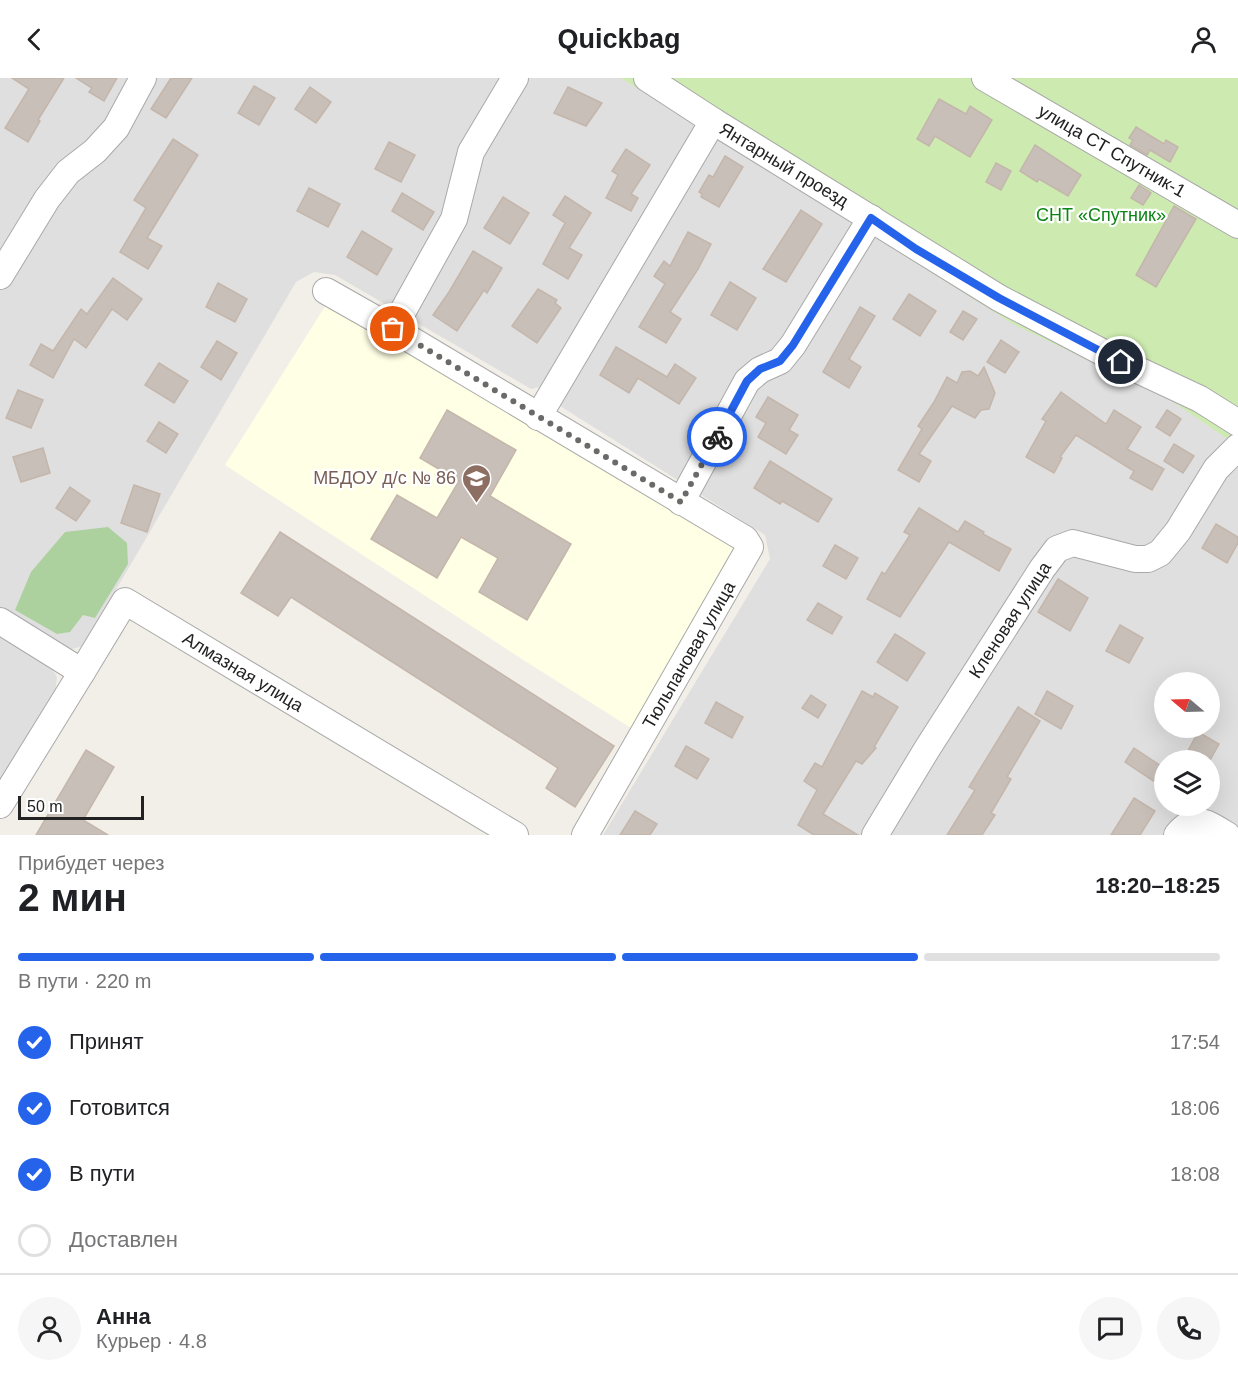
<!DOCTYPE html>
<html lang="ru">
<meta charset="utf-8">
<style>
:root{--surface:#fff;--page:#f6f6f6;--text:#202124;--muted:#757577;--line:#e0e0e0;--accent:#2563eb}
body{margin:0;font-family:Arial,sans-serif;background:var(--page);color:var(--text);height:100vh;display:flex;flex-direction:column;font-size:22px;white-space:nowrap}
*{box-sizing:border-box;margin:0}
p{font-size:20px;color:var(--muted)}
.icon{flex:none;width:33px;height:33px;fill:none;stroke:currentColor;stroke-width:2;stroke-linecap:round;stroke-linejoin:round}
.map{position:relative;height:757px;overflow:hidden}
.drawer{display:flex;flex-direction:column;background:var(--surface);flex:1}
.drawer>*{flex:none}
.needle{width:39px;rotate:289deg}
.controls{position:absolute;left:1154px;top:594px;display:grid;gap:12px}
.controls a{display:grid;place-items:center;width:66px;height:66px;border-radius:50%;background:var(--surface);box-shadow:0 6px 24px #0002;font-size:30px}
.scale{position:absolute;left:18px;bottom:15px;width:126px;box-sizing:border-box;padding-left:6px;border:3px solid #222;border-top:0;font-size:16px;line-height:21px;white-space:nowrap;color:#222;-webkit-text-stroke:4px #fff;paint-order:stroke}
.pin{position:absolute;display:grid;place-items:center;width:51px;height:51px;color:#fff;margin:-26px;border:3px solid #fff;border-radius:50%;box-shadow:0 2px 6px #0007}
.courier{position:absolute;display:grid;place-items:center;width:60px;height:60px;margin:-30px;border:4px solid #2563eb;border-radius:50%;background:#fff;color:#222;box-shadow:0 2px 8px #0007}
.head em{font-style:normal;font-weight:600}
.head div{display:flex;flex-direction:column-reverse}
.head{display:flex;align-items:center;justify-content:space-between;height:102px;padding:0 18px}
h1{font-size:39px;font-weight:600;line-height:45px}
.bar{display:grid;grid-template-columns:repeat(4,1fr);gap:9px 6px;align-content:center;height:72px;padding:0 18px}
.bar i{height:8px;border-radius:4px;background:var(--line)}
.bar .selected{background:var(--accent)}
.bar p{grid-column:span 4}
.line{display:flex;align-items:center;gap:15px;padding:0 18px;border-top:2px solid var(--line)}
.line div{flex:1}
.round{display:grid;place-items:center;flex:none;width:63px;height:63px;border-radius:32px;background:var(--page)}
ol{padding:0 18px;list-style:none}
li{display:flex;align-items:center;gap:18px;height:66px}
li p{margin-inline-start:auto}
li .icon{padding:6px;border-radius:50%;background:var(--accent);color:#fff;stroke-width:4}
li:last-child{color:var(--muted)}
li i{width:33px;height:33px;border:3px solid var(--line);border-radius:50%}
header{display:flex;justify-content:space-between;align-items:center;height:78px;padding:0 18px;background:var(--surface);font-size:27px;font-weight:600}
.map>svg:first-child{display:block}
.residential{fill:#e0dfdf;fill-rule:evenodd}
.education{fill:#ffffe5}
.grass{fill:#cdebb0}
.forest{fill:#add19e}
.building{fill:#c7bfb8;stroke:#c4b6ab;stroke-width:1.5}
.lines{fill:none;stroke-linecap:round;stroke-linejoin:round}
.minor-casing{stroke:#a9a9a9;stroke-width:28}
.minor{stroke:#fff;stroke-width:26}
.done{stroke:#6b6a68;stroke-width:6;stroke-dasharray:0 10.8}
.route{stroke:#2563eb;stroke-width:8}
.labels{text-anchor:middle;stroke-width:4.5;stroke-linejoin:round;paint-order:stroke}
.street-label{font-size:18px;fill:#222;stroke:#fff}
.park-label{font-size:18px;fill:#0c8416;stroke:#fff}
.education-label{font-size:18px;fill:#785e54;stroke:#fff;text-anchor:end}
</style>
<header><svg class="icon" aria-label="back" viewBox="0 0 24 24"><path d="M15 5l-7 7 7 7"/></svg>Quickbag<svg class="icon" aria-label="person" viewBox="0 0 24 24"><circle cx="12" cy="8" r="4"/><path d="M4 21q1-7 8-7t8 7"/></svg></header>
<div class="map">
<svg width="1238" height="757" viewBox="0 0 1238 757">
<rect width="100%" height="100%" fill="#f2efe9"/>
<g class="residential">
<path d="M0,0h632l56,37 9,16 -157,256 -9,2 -196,-114 -21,-3 -18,10 -213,364 -11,3 -12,-4 -60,-38z"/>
<path d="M726,60l512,296v401h-635l167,-276 -5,-24 -205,-129 -4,-8 154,-256zM1164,604h45v46h-45zM1164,682h45v46h-45z"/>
<path d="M0,556l50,32 7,11 -2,17 -55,85z"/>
</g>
<path class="education" d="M326,227l410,238 -105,185 -106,-67 -300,-196z"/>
<path class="grass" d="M621,0h617v368l-69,-47 -154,-74z"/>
<path class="forest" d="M108,449l19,16 1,21 -33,54 -12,-3 -13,17 -13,2 -42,-24 16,-38 34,-40z"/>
<g class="building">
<path d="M12,0h52l-26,42 2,1 -12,21 -23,-14 24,-39z"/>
<path d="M76,0h41l-13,23 -15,-9 3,-4z"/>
<path d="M171,0h21l-26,40 -15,-9z"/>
<path d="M254,8l21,12 -16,27 -21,-12z"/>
<path d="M310,9l21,15 -15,21 -21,-14z"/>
<path d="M568,9l34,16 -16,23 -32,-13z"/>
<path d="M939,21l27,15 4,-8 22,14 -22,37 -35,-21 -6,10 -12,-7z"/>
<path d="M1136,49l28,17 2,-4 12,7 -8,15 -20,-12 -3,5 -17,-10 3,-5 -4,-2z"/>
<path d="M173,61l25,16 -51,83 15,8 -14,23 -28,-17 26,-44 -12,-8z"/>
<path d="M389,64l26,13 -14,27 -26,-13z"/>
<path d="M1035,67l46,30 -13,21 -29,-17 -2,3 -17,-11z"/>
<path d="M626,71l24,16 -19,29 7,4 -7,13 -25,-13 12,-23 -6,-4z"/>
<path d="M725,78l18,11 -24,40 -18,-10 1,-3 -3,-2 10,-17 4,2z"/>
<path d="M996,85l15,8 -10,19 -15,-8z"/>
<path d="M1139,107l12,8 -8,12 -12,-7z"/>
<path d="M309,110l31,16 -12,23 -31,-16z"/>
<path d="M402,115l32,19 -11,18 -31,-19z"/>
<path d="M565,118l26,17 -22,35 13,7 -14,24 -25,-15 22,-41 -12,-8z"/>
<path d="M503,119l26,16 -19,31 -26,-16z"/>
<path d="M1174,128l22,13 -40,68 -20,-12z"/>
<path d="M801,132l21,14 -36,58 -23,-13z"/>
<path d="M362,153l30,18 -15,26 -30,-18z"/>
<path d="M688,154l23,12 -13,25 -28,43 11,7 -15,24 -27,-16 26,-43 -11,-8 10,-15 6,5z"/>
<path d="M473,173l29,17 -15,25 -3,-3 -27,41 -24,-16 16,-23z"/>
<path d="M113,200l29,21 -15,21 -15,-11 -26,39 -12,-9 -21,39 -23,-13 11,-21 12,7 28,-42 6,5z"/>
<path d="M730,204l26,16 -19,32 -26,-15z"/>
<path d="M218,205l29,16 -12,23 -29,-15z"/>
<path d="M538,211l19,11 -2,3 6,5 -24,35 -25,-17z"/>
<path d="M909,216l27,17 -16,25 -27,-17z"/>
<path d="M860,229l15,9 -26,43 12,8 -12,21 -26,-16z"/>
<path d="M963,233l14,8 -14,21 -13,-8z"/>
<path d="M1001,262l18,12 -14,21 -18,-11z"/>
<path d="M217,263l20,12 -16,27 -20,-13z"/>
<path d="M616,269l51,30 8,-13 21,14 -17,26 -41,-26 -9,15 -29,-18z"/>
<path d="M159,285l29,18 -14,22 -29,-18z"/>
<path d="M984,289l11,26 -6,16 -8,1 -6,8 -23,-12 -33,48 12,7 -12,21 -21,-12 24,-41 -4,-3 16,-24 13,-25 10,6 5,-11 8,-1 8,5z"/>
<path d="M18,312l25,10 -12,28 -25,-10z"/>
<path d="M1061,314l45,32 8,-14 27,17 -14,22 37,20 -12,21 -22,-12 4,-7 -58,-36 -16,22 2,1 -8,15 -28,-16 20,-36 -4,-2z"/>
<path d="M768,319l30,18 -9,15 9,5 -12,19 -28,-17 8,-14 -10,-6z"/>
<path d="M447,332l69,40 -26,46 81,48 -44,76 -48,-28 19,-34 -37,-21 -24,41 -66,-39 26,-44 40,23 22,-37 -39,-23z"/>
<path d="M1167,332l14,9 -11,17 -14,-9z"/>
<path d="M159,344l19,12 -12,19 -19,-12z"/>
<path d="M1174,366l20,12 -11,17 -19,-12z"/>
<path d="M43,370l7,25 -29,9 -8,-25z"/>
<path d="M770,383l62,38 -14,23 -36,-21 -2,3 -26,-16z"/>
<path d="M134,407l26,9 -13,38 -26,-9z"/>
<path d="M70,409l20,14 -14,20 -20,-13z"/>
<path d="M919,430l39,24 7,-11 19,11 -1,2 28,15 -12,22 -50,-29 -49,75 -33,-18 15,-27 3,2 25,-39 -6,-3z"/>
<path d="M1216,446l22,13v6l-11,20 -25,-15z"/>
<path d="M280,454l334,214 -39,61 -29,-19 12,-20 -267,-171 -13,19 -37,-23z"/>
<path d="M835,467l23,13 -12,21 -23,-13z"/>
<path d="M1058,501l30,19 -18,33 -32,-19z"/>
<path d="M818,525l24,14 -10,17 -25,-14z"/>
<path d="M1120,547l23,13 -14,25 -23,-12z"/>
<path d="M895,556l30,19 -18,28 -30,-19z"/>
<path d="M862,613l11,6 2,-4 23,14 -24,40 2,1 -14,16 -6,-3 -33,53 35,21h-44l-16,-10 19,-35 -13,-9 11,-18 7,4z"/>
<path d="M1047,613l26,15 -12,23 -26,-15z"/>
<path d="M811,617l15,10 -8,13 -16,-10z"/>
<path d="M716,624l27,15 -11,21 -27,-15z"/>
<path d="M1018,629l22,14 -33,56 4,2 -20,34 4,2 -13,20h-35l28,-45 -6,-3z"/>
<path d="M1198,654l21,12 -9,16h-27z"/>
<path d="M686,668l23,13 -12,20 -22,-13z"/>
<path d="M1134,670l30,20v20l-39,-26z"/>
<path d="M86,672l28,17 -31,53 25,15h-72z"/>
<path d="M1134,720l21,13 -15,24h-29z"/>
<path d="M635,733l22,13 -7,11h-30z"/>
</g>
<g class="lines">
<defs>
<g id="minor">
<path d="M647,0l66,43 286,177 122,64 79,37 38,24"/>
<path d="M985,0l253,147"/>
<path d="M0,198l47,-77 21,-27 27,-21 21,-23 27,-50"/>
<path d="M326,213l67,38 352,210 5,8 -165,288"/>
<path d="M393,251l61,-110 17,-67 44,-74"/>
<path d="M538,339l175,-296"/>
<path d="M681,424l66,-121 13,-11 20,-9 13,-16 78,-127"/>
<path d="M0,543l82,51 43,-71 390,234"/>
<path d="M0,727l82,-133"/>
<path d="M875,757l52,-86 115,-180 15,-20 16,-6 62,16h13l12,-6 18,-22 38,-62 22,-22"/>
<path d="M1177,757c18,-22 30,-12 50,0"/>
</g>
</defs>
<use href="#minor" class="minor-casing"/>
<use href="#minor" class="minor"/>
</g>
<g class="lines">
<path class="done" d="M393,251l288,173 36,-65"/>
<path class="route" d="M717,359l30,-56 13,-12 20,-8 13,-16 78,-127 45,31 83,49 122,64"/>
</g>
<defs>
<symbol id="school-pin" viewBox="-11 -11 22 30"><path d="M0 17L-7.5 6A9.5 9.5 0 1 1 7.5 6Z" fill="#8d6e63" stroke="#fff"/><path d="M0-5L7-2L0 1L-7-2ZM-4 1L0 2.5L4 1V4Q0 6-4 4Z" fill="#fff"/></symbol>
</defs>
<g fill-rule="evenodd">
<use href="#school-pin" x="460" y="384" width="33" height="45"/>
</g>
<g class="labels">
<g class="street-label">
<text transform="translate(1112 73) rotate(30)" y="6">улица СТ Спутник-1</text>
<text transform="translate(784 87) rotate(31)" y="6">Янтарный проезд</text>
<text transform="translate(1010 542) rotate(-57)" y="6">Кленовая улица</text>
<text transform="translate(689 577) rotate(-60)" y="6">Тюльпановая улица</text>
<text transform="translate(243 594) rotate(31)" y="6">Алмазная улица</text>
</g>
<g class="park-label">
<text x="1101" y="143">СНТ «Спутник»</text>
</g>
<g class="education-label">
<text x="456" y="406">МБДОУ д/с № 86</text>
</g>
</g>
</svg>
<div class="controls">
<a><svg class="needle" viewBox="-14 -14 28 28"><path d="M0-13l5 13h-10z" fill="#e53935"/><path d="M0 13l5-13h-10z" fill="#757577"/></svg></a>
<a><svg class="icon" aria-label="layers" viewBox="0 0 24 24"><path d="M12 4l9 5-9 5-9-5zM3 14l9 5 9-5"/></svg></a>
</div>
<div class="scale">50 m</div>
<div class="pin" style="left:393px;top:251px;background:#ea580c"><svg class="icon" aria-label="bag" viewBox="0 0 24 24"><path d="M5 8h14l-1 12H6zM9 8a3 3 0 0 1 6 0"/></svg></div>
<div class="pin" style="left:1121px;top:284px;background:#1f2937"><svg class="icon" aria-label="home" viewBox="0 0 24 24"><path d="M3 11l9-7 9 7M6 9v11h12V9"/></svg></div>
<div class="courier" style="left:717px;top:359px"><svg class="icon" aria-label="bike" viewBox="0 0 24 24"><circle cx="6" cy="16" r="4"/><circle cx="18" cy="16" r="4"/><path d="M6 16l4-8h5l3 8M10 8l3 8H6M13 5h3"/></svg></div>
</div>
<section class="drawer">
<div class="head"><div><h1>2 мин</h1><p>Прибудет через</p></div><em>18:20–18:25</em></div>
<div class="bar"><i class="selected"></i><i class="selected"></i><i class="selected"></i><i></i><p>В пути · 220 m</p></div>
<ol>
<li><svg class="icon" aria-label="check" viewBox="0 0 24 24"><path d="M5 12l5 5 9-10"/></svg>Принят<p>17:54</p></li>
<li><svg class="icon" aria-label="check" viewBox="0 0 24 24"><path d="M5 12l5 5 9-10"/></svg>Готовится<p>18:06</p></li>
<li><svg class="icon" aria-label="check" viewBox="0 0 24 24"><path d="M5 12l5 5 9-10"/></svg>В пути<p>18:08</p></li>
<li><i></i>Доставлен</li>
</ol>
<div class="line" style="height:108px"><a class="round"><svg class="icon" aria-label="person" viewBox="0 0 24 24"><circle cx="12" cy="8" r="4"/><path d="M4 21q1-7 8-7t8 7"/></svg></a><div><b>Анна</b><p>Курьер · 4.8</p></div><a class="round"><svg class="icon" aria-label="chat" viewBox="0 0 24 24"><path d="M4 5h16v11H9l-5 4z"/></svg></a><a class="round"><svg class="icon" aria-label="phone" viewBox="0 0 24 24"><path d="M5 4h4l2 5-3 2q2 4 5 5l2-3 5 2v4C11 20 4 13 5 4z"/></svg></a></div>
</section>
